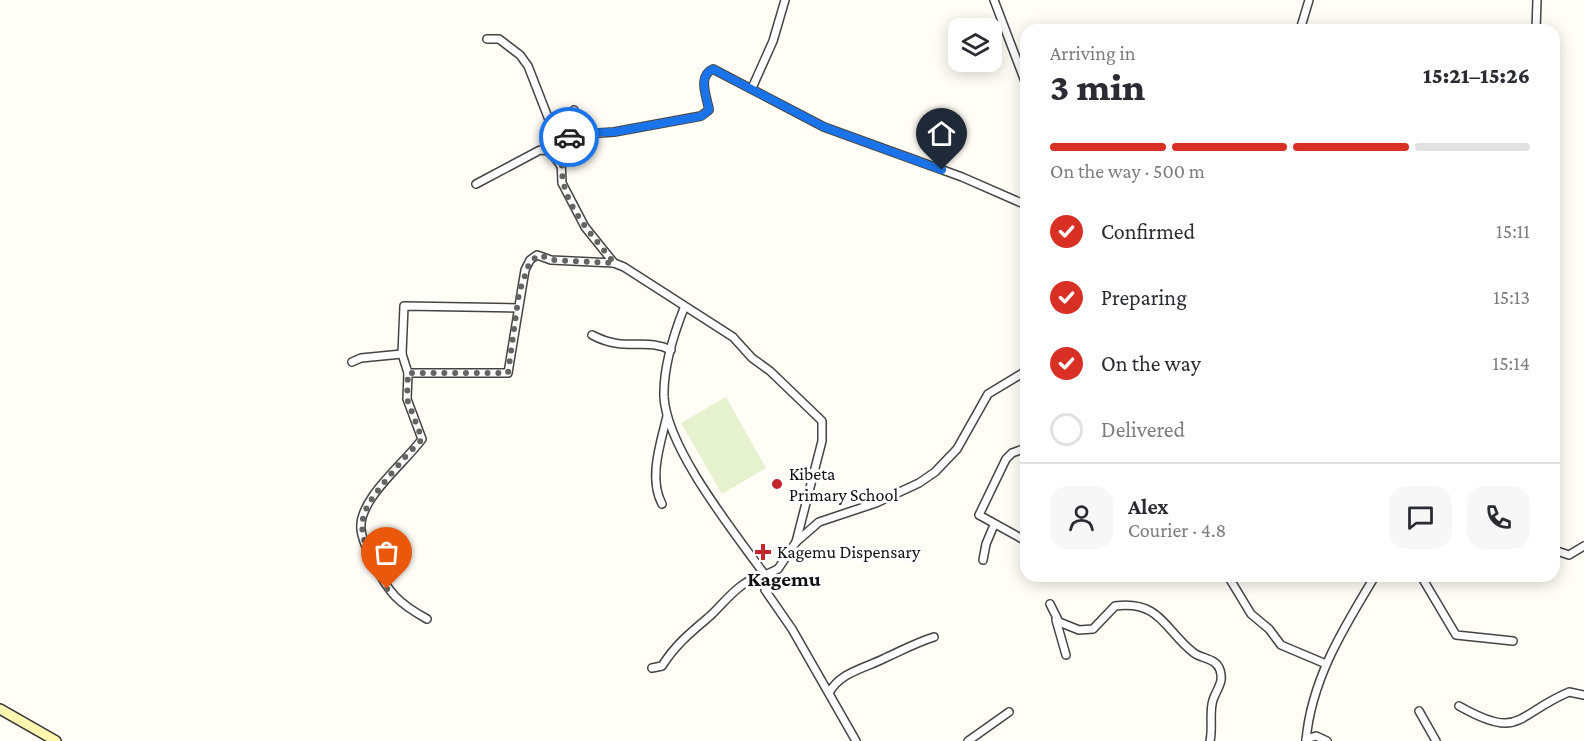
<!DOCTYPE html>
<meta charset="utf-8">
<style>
:root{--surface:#fff;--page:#f7f7f7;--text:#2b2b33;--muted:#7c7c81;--line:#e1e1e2;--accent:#d93025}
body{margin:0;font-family:"Crimson Pro",serif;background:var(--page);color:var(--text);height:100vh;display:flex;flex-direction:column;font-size:22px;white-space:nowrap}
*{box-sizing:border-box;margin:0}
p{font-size:20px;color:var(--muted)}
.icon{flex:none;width:33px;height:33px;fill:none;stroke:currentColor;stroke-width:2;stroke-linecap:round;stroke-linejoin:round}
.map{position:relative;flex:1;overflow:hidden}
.sheet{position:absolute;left:1020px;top:24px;width:540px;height:558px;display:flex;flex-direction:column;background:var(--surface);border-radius:18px;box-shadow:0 3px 15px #0003}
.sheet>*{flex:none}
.tools{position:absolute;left:948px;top:18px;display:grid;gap:12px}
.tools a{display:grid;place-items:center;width:54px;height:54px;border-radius:12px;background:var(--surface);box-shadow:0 3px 15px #0003;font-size:30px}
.pin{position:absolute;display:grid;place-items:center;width:51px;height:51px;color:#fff;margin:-62px -26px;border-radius:50% 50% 50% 0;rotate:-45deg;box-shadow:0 0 6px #0007}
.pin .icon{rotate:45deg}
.courier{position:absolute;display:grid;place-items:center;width:60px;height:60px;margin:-30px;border:4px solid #1a73e8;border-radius:50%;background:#fff;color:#222;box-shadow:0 2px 8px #0007}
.headline em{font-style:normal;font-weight:800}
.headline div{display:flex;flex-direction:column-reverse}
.headline{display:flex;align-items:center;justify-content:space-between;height:102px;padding:0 30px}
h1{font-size:39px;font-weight:800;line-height:45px}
.bar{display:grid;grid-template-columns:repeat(4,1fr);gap:9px 6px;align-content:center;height:72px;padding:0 30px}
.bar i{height:8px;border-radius:4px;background:var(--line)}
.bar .selected{background:var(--accent)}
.bar p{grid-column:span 4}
.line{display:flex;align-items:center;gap:15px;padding:0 30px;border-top:2px solid var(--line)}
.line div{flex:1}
.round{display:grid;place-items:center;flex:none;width:63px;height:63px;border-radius:18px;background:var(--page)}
ol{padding:0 30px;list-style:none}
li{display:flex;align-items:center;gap:18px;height:66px}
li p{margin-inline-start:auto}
li .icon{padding:6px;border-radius:50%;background:var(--accent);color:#fff;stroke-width:4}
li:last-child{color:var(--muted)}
li i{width:33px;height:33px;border:3px solid var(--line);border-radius:50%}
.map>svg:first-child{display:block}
.pitch{fill:#e6f2cf}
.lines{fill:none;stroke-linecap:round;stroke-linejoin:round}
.street-casing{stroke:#444;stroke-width:10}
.secondary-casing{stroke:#333;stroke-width:12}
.street{stroke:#fff;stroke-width:7}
.secondary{stroke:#fff6b0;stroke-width:9}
.done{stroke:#646461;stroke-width:6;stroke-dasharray:0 10.8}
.route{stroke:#1a73e8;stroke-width:8}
.poi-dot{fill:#c4262e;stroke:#fff;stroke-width:2}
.labels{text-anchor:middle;stroke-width:6;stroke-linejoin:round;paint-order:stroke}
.poi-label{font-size:18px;fill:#111;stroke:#fff;text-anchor:start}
.quarter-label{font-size:21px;font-weight:bold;fill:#111;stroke:#fff}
</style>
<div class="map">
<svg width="1584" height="741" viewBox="0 0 1584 741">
<rect width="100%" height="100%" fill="#fffdf5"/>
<path class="pitch" d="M726,397l40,71 -44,26 -41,-71z"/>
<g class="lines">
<defs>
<g id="street">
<path d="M994,0l32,84"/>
<path d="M1300,30l9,-30"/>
<path d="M1536,30l1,-30"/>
<path d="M487,39h12l21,16 8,11 34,87"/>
<path d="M752,88l21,-47 12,-41"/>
<path d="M574,110l-4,26 -9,23 1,24 23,44 29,36"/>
<path d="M570,135l44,-3 87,-16 8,-6c-2,-13 -12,-34 4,-41l111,58 138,50 64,28"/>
<path d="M476,184l64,-34 10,1 11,15"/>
<path d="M592,335c34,18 53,2 79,15"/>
<path d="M352,362l9,-4 41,-4"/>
<path d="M408,373l-6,-19 2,-48 114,2"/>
<path d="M1026,448l-14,5 -6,6 -27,56 47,26"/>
<path d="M662,504c-14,-26 -1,-62 5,-88"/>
<path d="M1554,550l15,5 15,-9"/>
<path d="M983,560l3,-16 8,-19"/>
<path d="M1228,576l23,38 18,15 12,16 45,19"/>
<path d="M1421,576l35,59 57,6"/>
<path d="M1050,604l9,18 20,8 14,-1 22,-23c46,-6 50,25 79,47 8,6 22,5 26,17 4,13 -3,18 -7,30 -4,12 0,28 -3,41"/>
<path d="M427,619c-29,-16 -38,-26 -53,-55 -5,-11 -12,-22 -13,-35 -3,-30 45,-67 61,-90l-15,-40 1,-26h100l17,-103 5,-10 7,-5 14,5 63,3 10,4 109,70 19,21 18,13 52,50v20l-26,101"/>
<path d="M1056,620l10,35"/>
<path d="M652,668l10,-2c13,-21 29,-34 48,-50 17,-16 30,-36 55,-41 -31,-43 -98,-126 -101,-178 -1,-30 9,-61 20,-89"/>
<path d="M829,693c11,-21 37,-25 56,-35 18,-8 30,-15 49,-21"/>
<path d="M1459,706c62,35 56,9 110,-14l15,3"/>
<path d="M1419,711l17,30"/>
<path d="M1306,739l10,-3 11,5"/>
<path d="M856,741l-64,-112 -27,-39v-15l13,-6 18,-27 23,-20 57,-19 43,-20 16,-11 22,-23 31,-55 38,-23"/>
<path d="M968,741l41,-29"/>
<path d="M1306,741c5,-61 38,-114 69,-165"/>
</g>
<path id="secondary" d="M0,709l56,32"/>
</defs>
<use href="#street" class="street-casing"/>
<use href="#secondary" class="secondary-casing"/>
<use href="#street" class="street"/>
<use href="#secondary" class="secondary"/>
</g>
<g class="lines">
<path class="done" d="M387,589c-40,-72 -30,-73 19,-133 5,-6 11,-10 16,-17l-15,-40 1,-26h100l11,-80 11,-32 10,-6 12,5 62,3c-30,-39 -68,-74 -45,-126"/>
<path class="route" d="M569,137l10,-4 35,-1 88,-16 7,-6c-2,-13 -12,-34 4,-41l111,58 118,43"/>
</g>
<g class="poi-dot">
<circle cx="777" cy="484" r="6"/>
<path d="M760 543h6v6h6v6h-6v6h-6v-6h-6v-6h6z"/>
</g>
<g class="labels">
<g class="poi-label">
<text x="789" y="480">Kibeta<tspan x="789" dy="21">Primary School</tspan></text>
<text x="777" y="558">Kagemu Dispensary</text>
</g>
<g class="quarter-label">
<text x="784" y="586">Kagemu</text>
</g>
</g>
</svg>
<div class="tools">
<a><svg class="icon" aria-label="layers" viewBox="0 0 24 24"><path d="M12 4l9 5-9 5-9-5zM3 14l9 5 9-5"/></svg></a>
</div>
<div class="pin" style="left:387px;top:589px;background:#ea580c"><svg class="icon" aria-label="bag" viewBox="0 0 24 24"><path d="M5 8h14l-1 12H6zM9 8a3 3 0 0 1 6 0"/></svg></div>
<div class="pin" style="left:942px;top:170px;background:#1f2937"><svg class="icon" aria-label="home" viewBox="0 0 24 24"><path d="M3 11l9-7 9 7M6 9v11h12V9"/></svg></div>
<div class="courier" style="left:569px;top:137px"><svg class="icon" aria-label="car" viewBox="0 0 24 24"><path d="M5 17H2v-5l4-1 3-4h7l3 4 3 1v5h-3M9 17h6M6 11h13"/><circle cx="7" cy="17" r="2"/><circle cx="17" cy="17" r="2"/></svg></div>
<section class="sheet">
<div class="headline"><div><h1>3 min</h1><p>Arriving in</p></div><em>15:21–15:26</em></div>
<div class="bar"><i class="selected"></i><i class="selected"></i><i class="selected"></i><i></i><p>On the way · 500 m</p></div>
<ol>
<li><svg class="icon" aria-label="check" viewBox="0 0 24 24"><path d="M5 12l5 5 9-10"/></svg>Confirmed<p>15:11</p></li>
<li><svg class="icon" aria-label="check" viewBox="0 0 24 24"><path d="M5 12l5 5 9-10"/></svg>Preparing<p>15:13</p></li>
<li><svg class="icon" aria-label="check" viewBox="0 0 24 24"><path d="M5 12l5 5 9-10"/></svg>On the way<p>15:14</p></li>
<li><i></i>Delivered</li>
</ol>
<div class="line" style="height:108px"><a class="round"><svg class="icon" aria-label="person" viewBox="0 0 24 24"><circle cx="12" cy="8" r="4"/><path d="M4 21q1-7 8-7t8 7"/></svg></a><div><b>Alex</b><p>Courier · 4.8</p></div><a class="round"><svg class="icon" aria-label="chat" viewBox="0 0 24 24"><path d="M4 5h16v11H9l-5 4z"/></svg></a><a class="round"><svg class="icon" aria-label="phone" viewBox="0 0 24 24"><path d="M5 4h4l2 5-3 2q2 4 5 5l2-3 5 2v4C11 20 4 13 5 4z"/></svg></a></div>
</section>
</div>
